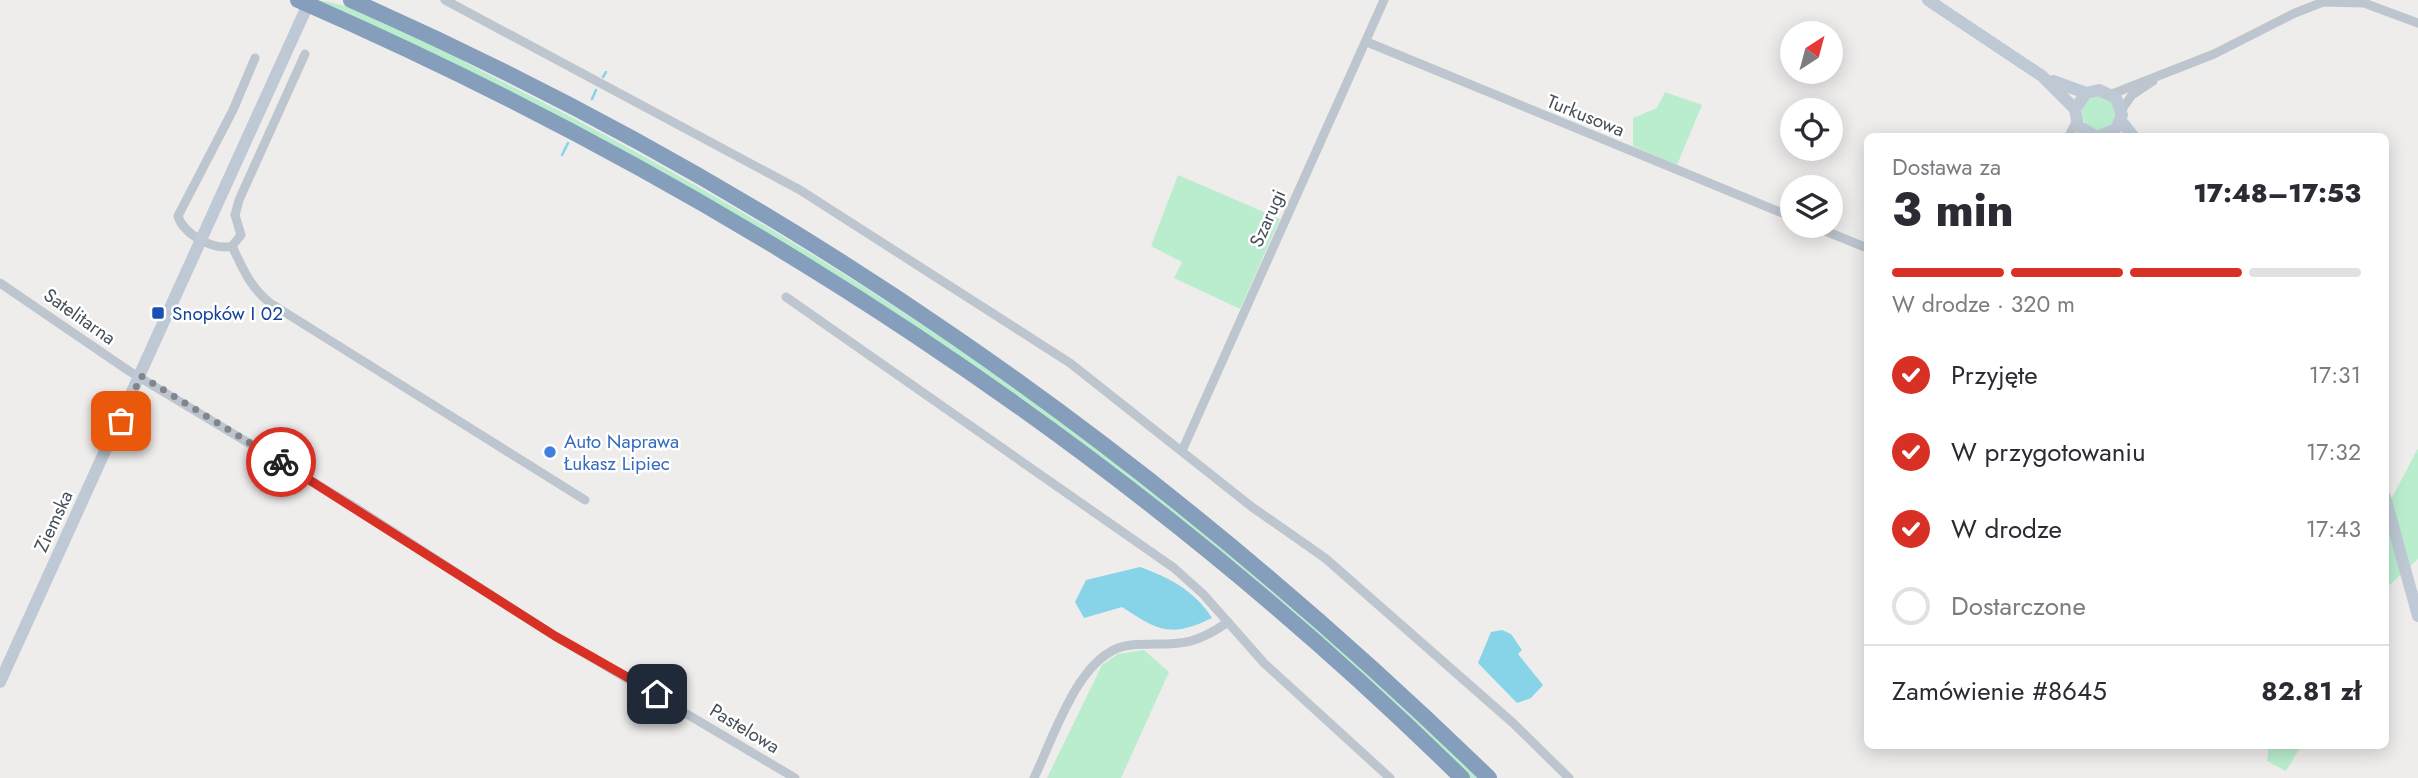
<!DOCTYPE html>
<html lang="pl">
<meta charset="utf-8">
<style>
:root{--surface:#fff;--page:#f7f7f7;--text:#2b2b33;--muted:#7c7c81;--line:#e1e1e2;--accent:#d93025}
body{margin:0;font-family:Jost,sans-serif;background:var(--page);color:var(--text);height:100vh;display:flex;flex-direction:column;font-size:26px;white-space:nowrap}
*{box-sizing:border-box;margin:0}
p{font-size:23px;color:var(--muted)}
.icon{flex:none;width:38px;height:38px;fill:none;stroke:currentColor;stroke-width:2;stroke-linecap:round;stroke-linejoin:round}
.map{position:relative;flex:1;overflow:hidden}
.details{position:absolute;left:1864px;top:133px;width:525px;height:616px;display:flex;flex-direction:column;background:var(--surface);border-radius:10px;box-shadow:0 4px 18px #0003}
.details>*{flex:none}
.needle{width:46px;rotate:36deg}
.buttons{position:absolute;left:1780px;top:21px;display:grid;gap:14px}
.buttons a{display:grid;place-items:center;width:63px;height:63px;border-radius:50%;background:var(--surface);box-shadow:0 4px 18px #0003;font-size:35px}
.pin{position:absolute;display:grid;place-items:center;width:60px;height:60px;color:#fff;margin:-30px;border-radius:14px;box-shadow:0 4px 10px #0006}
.courier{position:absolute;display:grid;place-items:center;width:70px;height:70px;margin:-35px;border:5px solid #d93025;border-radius:50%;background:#fff;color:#222;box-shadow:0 2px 9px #0007}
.overview em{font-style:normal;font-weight:800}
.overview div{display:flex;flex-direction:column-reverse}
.overview{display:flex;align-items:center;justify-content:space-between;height:119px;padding:0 28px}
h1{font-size:46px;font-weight:800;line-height:52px}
.bar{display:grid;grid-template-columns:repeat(4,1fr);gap:10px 7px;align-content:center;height:84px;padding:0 28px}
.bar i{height:9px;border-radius:5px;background:var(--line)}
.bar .active{background:var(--accent)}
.bar p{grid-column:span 4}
.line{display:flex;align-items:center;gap:18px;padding:0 28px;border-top:2px solid var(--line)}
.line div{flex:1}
ol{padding:0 28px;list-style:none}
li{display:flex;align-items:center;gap:21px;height:77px}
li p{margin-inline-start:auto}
li .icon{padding:7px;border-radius:50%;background:var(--accent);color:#fff;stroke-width:4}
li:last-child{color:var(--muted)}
li i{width:38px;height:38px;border:4px solid var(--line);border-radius:50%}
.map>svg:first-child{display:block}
.green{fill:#baedce}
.water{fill:#87d4e9}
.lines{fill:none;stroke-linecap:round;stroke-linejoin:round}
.stream{stroke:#87d4e9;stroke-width:2.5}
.street{stroke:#bdc6ce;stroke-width:9}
.secondary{stroke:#bec9d5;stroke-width:12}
.highway{stroke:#849ebb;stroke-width:16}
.done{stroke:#80868c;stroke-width:7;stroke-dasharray:0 12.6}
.route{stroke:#d93025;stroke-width:9}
.transit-dot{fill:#1a4fb4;stroke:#fff;stroke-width:2.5}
.shop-dot{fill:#3f7fe0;stroke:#fff;stroke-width:2.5}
.labels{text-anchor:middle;stroke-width:5;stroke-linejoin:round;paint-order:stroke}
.street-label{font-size:19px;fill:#454f59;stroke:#fff}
.transit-label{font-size:19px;fill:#164399;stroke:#fff;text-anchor:start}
.shop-label{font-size:19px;fill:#366cbe;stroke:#fff;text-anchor:start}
</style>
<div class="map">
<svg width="2418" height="778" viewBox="0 0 2418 778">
<rect width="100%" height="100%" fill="#efecec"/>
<g class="green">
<path d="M313,0c44,0 150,62 194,84 235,119 458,258 665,421 108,85 208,180 309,273h-11l-304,-268 -534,-355 -227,-115z"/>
<path d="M1665,92l37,13 -25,60 -44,-19v-28l24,-10z"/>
<circle cx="2099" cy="113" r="17"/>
<path d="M1178,175l102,44 -40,90 -66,-31 8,-16 -31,-16z"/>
<path d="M2418,448v111l-33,30v-78z"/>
<path d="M1144,650l25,22 -48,106h-74l55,-113 16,-11z"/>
<path d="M2269,746h32l-15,25 -19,-10z"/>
</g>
<g class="water">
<path d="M1140,567c30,11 55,24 72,51 -41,20 -54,13 -90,-11l-38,11 -9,-16 11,-22z"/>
<path d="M1502,630l9,4 11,16 -4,4 25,31 -12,13 -14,5 -39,-40 13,-31z"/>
</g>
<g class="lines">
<g class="stream">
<path d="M603,77l3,-5"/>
<path d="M592,99l4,-9"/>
<path d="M562,155l6,-12"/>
</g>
<g class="street">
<path d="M445,0l355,190 270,173 182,144 73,51 188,165 56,55"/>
<path d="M1367,42l425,175"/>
<path d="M255,58l-22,52 -55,106c5,18 36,35 54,30l9,-11 -6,-20 4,-15 66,-146"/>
<path d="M2112,94l102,-40 81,-41 28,-11 41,1 54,20"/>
<path d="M2122,109l10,-14 21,-14"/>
<path d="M2069,136l7,-14"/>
<path d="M1813,226l54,22"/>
<path d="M232,246c11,23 18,41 38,57l315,197"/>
<path d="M0,283l129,88 221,133 205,132 240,142"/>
<path d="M786,297l388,271 29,26 61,69 126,115"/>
<path d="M1182,451l202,-451"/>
<path d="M1034,778c20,-41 46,-129 97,-133 44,-3 57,5 97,-23"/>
</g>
<g class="secondary">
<path d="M1928,0l114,76 33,33"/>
<path d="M2053,81l33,12"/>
<path d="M2121,121l12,15"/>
<path d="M2095,136l-17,-10 -3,-17 11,-16 13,-3 17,8 6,17 -6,14 -16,7"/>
<path d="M2385,497l33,119"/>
<path d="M0,682l310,-682"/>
</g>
<g class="highway">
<path d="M298,0c431,188 829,448 1164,778"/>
<path d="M351,0c431,190 801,450 1138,778"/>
</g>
</g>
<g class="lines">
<path class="done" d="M121,421l20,-45 140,86"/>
<path class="route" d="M281,462l274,174 102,58"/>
</g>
<rect class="transit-dot" x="151" y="306" width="14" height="14" rx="3.5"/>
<circle class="shop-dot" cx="550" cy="452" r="7"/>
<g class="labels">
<g class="street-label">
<text transform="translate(1586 115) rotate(22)" y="7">Turkusowa</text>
<text transform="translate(1267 218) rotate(-66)" y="7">Szarugi</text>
<text transform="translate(80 316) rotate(35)" y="7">Satelitarna</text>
<text transform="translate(53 521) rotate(-65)" y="7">Ziemska</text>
<text transform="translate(745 728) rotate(31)" y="7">Pastelowa</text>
</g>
<g class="transit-label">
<text x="172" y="320">Snopków I 02</text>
</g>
<g class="shop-label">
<text x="564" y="448">Auto Naprawa<tspan x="564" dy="22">Łukasz Lipiec</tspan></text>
</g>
</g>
</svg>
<div class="buttons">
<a><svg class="needle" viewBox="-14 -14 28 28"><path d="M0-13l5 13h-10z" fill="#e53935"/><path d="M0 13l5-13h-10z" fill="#7c7c81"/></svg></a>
<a><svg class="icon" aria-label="locate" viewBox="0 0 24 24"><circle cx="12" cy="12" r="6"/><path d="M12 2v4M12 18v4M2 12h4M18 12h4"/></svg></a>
<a><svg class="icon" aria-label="layers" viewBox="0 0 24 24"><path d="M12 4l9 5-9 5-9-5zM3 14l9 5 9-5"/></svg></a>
</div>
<div class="pin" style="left:121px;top:421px;background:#ea580c"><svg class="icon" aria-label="bag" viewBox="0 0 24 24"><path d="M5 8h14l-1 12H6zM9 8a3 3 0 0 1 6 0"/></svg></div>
<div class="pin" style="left:657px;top:694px;background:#1f2937"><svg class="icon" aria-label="home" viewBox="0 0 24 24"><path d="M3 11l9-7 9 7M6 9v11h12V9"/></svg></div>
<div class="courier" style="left:281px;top:462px"><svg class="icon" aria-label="bike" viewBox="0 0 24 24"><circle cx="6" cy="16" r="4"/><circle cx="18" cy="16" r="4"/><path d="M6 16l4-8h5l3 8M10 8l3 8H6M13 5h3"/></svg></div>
<section class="details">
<div class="overview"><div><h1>3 min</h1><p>Dostawa za</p></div><em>17:48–17:53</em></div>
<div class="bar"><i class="active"></i><i class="active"></i><i class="active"></i><i></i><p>W drodze · 320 m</p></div>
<ol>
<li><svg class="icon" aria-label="check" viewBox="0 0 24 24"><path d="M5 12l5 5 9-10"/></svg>Przyjęte<p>17:31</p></li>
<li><svg class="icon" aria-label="check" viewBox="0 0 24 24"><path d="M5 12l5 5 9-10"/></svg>W przygotowaniu<p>17:32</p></li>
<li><svg class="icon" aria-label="check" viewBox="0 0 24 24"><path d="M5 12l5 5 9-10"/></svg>W drodze<p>17:43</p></li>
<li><i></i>Dostarczone</li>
</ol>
<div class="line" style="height:91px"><div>Zamówienie #8645</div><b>82.81 zł</b></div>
</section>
</div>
